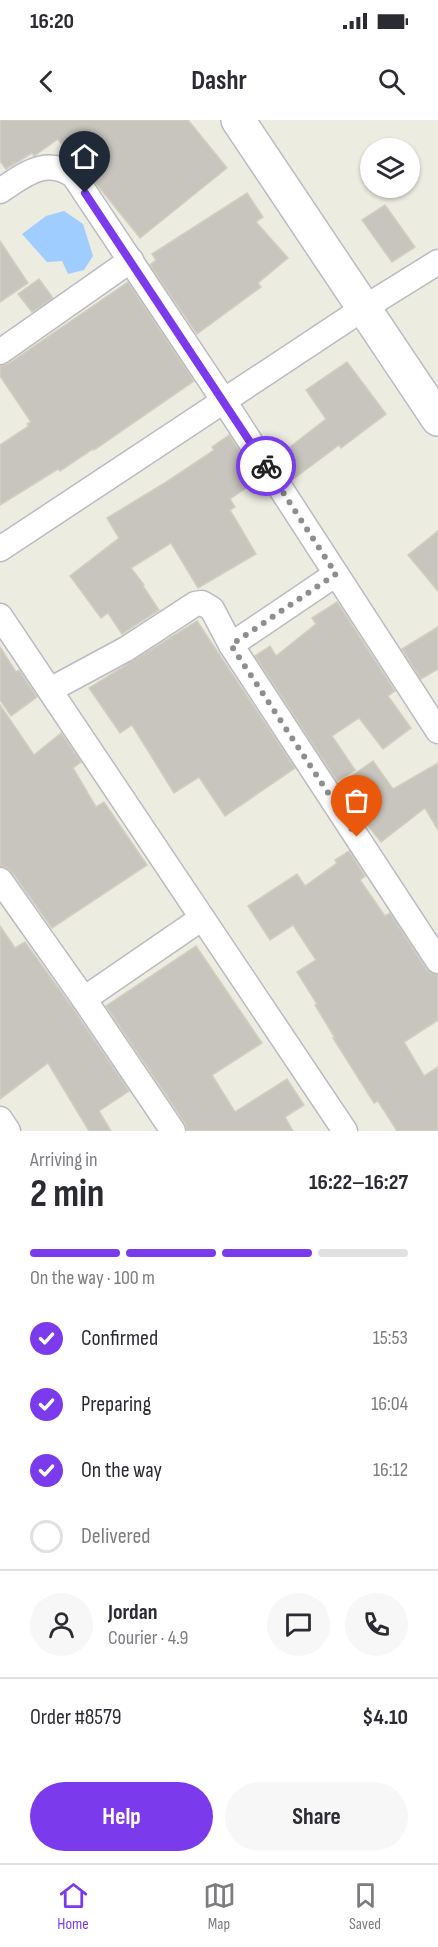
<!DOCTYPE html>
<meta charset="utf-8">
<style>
:root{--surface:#fff;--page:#f7f7f7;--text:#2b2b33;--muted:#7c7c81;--line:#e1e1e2;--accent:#7c3aed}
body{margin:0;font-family:"Sofia Sans Condensed",sans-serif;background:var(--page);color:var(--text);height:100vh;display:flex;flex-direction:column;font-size:22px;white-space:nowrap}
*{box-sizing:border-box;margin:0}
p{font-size:20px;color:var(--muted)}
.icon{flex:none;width:33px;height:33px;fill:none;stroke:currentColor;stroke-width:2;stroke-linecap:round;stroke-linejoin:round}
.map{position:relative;height:1011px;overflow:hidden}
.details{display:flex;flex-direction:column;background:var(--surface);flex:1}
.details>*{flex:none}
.fabs{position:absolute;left:360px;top:18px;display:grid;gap:12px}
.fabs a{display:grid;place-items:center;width:60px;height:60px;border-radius:50%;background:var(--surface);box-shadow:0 2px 4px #0004;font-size:30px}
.pin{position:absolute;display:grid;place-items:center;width:51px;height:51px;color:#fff;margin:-62px -26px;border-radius:50% 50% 50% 0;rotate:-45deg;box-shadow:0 0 6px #0007}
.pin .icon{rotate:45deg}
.courier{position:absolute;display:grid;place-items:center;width:60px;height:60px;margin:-30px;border:4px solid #7c3aed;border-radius:50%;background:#fff;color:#222;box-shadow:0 2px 8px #0007}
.summary em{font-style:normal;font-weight:700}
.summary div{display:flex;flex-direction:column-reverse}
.summary{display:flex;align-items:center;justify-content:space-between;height:102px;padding:0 30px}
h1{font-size:39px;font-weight:700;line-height:45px}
.bar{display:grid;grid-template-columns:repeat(4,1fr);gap:9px 6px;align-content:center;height:72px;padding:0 30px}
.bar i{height:8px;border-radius:4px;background:var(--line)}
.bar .selected{background:var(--accent)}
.bar p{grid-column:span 4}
.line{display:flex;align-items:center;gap:15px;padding:0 30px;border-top:2px solid var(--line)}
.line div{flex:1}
.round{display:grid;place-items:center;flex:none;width:63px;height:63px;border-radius:32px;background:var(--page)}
ol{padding:0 30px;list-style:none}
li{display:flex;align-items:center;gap:18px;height:66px}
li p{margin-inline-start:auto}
li .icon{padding:6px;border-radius:50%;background:var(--accent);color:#fff;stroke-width:4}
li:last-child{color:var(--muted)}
li i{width:33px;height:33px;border:3px solid var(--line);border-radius:50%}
.button{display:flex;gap:12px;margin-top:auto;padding:12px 30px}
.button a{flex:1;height:69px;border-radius:36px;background:var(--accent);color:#fff;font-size:24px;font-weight:700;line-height:69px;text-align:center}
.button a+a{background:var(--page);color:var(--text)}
.status{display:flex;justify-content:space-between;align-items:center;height:42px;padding:0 30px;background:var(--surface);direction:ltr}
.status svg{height:16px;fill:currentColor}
header{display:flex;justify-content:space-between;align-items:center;height:78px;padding:0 30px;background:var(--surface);font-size:27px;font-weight:700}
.tabs{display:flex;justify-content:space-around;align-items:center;height:84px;border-top:2px solid var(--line);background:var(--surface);font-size:16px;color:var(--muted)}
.tabs a{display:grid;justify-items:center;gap:3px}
.tabs .selected{color:var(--accent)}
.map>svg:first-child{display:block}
.water{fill:#9fcdff}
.building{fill:#c8c5be;stroke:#d2cebf;stroke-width:1.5}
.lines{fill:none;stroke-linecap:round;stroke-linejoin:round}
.minor-casing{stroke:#b9bbc1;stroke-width:27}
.secondary-casing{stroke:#babcc3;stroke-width:36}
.minor{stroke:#fff;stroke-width:24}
.secondary{stroke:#fff;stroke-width:33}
.done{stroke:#8d8f8f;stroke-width:6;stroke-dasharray:0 10.8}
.route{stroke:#7c3aed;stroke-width:8}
</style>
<div class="status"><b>16:20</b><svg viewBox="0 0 49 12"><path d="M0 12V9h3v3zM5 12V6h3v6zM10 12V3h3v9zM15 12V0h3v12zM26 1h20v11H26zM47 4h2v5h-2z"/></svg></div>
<header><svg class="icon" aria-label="back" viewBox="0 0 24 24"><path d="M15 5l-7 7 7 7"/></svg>Dashr<svg class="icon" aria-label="search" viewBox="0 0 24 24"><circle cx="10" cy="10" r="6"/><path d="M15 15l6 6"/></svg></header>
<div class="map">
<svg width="438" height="1011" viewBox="0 0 438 1011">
<rect width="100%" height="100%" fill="#edece1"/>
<path class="water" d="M64,91l19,13 10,32 -9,14 -16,4 -6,-13 -15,1 -25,-28 24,-18z"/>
<g class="building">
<path d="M0,0h188l39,48 -87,70 -45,-56 -27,-42 -5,6 -5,-7 -24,17 -2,-3 -26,16 -6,-8z"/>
<path d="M247,73l16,24 -7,5 32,36 -30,25 3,4 -64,47 -47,-69 6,-5 -4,-6z"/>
<path d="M385,85l30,42 -23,15 -30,-42z"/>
<path d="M0,121l28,42 -28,19z"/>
<path d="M39,159l14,19 -21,14 -14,-18z"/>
<path d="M128,162l66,99 -100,69 -1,-1 -33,22 -2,-2 -58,36v-60l29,-19 -2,-2 4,-2 -31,-46v-10l8,-2z"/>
<path d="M347,242l39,52 -45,34 -2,-3 -47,35 -15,-23 49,-38 -20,-29z"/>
<path d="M229,315l29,45 -28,19 5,8 -5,3 26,44 -58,34 -27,-45 -40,25 13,17 -1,1 16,24 -37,24 -14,-21 -7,5 -31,-42 49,-38 -12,-20 56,-34 51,-34 -2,-3z"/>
<path d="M438,411v60l-30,-36z"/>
<path d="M337,482l58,89 -7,5 23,32 -28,21 -24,-31 -27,18 23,34 -18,11 -82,-125 15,-10 6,10 40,-32 -4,-6z"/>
<path d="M197,501l98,147 -70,48 -26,-39 -25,16 -42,-68 -12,8 -31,-45z"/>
<path d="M438,507v42l-17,10 -19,-30z"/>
<path d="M0,527l16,25 3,-2 18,27 -26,19 -11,-16z"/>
<path d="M0,585l34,50 27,-22 20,29 -8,6 23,39 8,-5 43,63 -95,63 -40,-56 -6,-5 -6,-1z"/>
<path d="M373,641l20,28 45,-26v67l-13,-22 -44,34 -16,-20 7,-5 -27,-36z"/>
<path d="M349,731l16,25 -5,4 25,36 5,-3 36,56 5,4 7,2v45l-34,22 20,34 14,-9v64h-41l-19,-30 -4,2 -41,-65h2l-20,-33 2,-1 -20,-32 19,-12 -23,-35 -23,15 -22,-34 49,-32 8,12 32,-23 -2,-3z"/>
<path d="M0,806l15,22 10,-6 47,65 57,84 -30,20 12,20h-22l-41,-68 -48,36z"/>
<path d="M196,826l66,97 -50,32 23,37 52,-33 17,26 -19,12 8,14h-106l-2,-8 -79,-117z"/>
</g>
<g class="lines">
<defs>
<g id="minor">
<path d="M0,71c24,-16 46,-35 74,-15l150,225 214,330"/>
<path d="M0,232l131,-92"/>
<path d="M0,429l364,-241 74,-46"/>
<path d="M0,496l345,515"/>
<path d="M231,525l105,-71"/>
<path d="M50,570l76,-41 69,-45 7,-1 10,6 19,36 207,316"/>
<path d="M0,760l84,119 89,132"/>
<path d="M84,879l118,-81"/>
<path d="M0,999l8,12"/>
</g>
<path id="secondary" d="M238,0l200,299"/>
</defs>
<use href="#minor" class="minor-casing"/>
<use href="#secondary" class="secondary-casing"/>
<use href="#minor" class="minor"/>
<use href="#secondary" class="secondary"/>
</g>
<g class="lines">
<path class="done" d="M266,346l70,108 -105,71 126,192"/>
<path class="route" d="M85,73l181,273"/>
</g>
</svg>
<div class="fabs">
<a><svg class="icon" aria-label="layers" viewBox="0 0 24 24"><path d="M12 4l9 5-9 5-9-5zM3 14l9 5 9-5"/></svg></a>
</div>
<div class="pin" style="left:357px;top:717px;background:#ea580c"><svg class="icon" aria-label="bag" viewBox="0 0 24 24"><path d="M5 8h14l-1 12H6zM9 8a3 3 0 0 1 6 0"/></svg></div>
<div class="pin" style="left:85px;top:73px;background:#1f2937"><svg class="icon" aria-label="home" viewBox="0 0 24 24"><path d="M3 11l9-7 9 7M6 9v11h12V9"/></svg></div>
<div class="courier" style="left:266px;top:346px"><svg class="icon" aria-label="bike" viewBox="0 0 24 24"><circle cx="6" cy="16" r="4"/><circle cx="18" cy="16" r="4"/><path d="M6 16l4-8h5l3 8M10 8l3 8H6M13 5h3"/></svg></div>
</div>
<section class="details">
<div class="summary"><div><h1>2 min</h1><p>Arriving in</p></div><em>16:22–16:27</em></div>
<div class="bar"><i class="selected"></i><i class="selected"></i><i class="selected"></i><i></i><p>On the way · 100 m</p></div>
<ol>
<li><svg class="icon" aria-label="check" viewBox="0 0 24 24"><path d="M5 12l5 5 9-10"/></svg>Confirmed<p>15:53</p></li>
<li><svg class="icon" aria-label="check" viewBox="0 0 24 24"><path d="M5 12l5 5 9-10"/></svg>Preparing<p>16:04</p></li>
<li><svg class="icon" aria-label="check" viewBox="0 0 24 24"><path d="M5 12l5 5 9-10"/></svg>On the way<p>16:12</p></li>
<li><i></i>Delivered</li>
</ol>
<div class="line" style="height:108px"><a class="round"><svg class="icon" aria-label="person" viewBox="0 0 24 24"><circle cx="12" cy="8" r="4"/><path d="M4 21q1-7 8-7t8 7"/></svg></a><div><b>Jordan</b><p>Courier · 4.9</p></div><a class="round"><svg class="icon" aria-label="chat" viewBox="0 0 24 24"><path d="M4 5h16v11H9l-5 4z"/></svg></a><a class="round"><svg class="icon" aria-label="phone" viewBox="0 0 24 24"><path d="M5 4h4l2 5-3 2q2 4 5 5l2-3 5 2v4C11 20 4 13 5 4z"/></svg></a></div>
<div class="line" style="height:78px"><div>Order #8579</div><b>$4.10</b></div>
<div class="button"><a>Help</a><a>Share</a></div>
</section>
<nav class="tabs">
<a class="selected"><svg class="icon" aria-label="home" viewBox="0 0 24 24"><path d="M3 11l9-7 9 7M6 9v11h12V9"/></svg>Home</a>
<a><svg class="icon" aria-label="map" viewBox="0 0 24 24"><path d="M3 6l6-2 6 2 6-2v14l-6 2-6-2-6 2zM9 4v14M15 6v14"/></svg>Map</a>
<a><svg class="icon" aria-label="saved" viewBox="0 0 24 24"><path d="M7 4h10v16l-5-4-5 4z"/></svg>Saved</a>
</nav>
